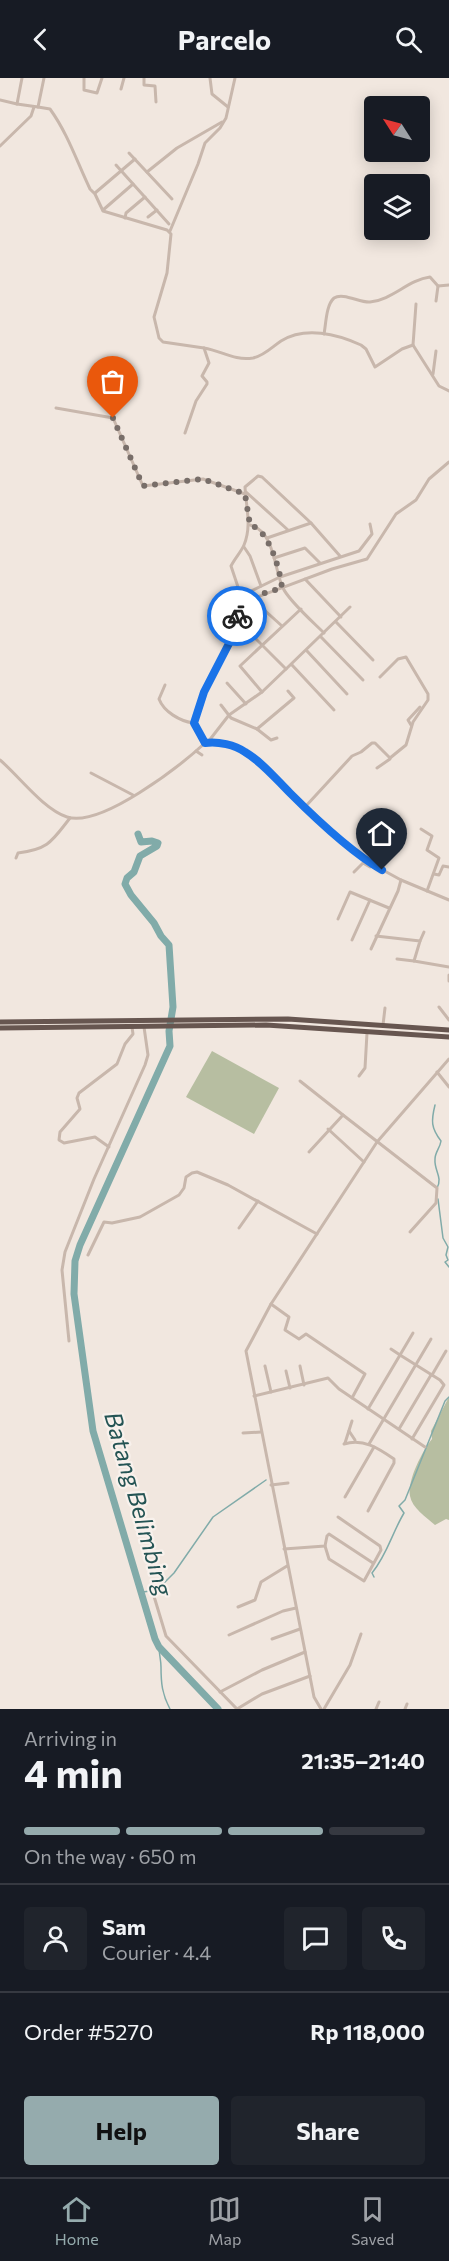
<!DOCTYPE html>
<meta charset="utf-8">
<style>
:root{--surface:#171b24;--page:#20242c;--text:#f1f3f6;--muted:#9ea1a6;--line:#363941;--accent:#95abad}
body{margin:0;font-family:Commissioner,sans-serif;background:var(--page);color:var(--text);height:100vh;display:flex;flex-direction:column;font-size:22px;white-space:nowrap}
*{box-sizing:border-box;margin:0}
p{font-size:20px;color:var(--muted)}
.icon{flex:none;width:33px;height:33px;fill:none;stroke:currentColor;stroke-width:2;stroke-linecap:round;stroke-linejoin:round}
.map{position:relative;height:1631px;overflow:hidden}
.side{display:flex;flex-direction:column;background:var(--surface);flex:1}
.side>*{flex:none}
.needle{width:39px;rotate:306deg}
.buttons{position:absolute;left:364px;top:18px;display:grid;gap:12px}
.buttons a{display:grid;place-items:center;width:66px;height:66px;border-radius:6px;background:var(--surface);box-shadow:0 3px 15px #0003;font-size:30px}
.pin{position:absolute;display:grid;place-items:center;width:51px;height:51px;color:#fff;margin:-62px -26px;border-radius:50% 50% 50% 0;rotate:-45deg;box-shadow:0 0 6px #0007}
.pin .icon{rotate:45deg}
.courier{position:absolute;display:grid;place-items:center;width:60px;height:60px;margin:-30px;border:4px solid #1a73e8;border-radius:50%;background:#fff;color:#222;box-shadow:0 2px 8px #0007}
.overview em{font-style:normal;font-weight:700}
.overview div{display:flex;flex-direction:column-reverse}
.overview{display:flex;align-items:center;justify-content:space-between;height:102px;padding:0 24px}
h1{font-size:39px;font-weight:700;line-height:45px}
.bar{display:grid;grid-template-columns:repeat(4,1fr);gap:9px 6px;align-content:center;height:72px;padding:0 24px}
.bar i{height:8px;border-radius:4px;background:var(--line)}
.bar .active{background:var(--accent)}
.bar p{grid-column:span 4}
.line{display:flex;align-items:center;gap:15px;padding:0 24px;border-top:2px solid var(--line)}
.line div{flex:1}
.round{display:grid;place-items:center;flex:none;width:63px;height:63px;border-radius:6px;background:var(--page)}
.cta{display:flex;gap:12px;margin-top:auto;padding:12px 24px}
.cta a{flex:1;height:69px;border-radius:6px;background:var(--accent);color:#111;font-size:24px;font-weight:700;line-height:69px;text-align:center}
.cta a+a{background:var(--page);color:var(--text)}
header{display:flex;justify-content:space-between;align-items:center;height:78px;padding:0 24px;background:var(--surface);font-size:27px;font-weight:700}
.tab-bar{display:flex;justify-content:space-around;align-items:center;height:84px;border-top:2px solid var(--line);background:var(--surface);font-size:16px;color:var(--muted)}
.tab-bar a{display:grid;justify-items:center;gap:3px}
.tab-bar .active{color:var(--accent)}
.map>svg:first-child{display:block}
.green{fill:#b7bea1}
.lines{fill:none;stroke-linecap:round;stroke-linejoin:round}
.stream{stroke:#81aba9;stroke-width:1.5}
.river{stroke:#81aba9;stroke-width:7}
.minor{stroke:#c8b7ac;stroke-width:3}
.trunk{stroke:#675650;stroke-width:5}
.done{stroke:#786e69;stroke-width:6;stroke-dasharray:0 10.8}
.route{stroke:#1a73e8;stroke-width:8}
.labels{text-anchor:middle;stroke-width:4.5;stroke-linejoin:round;paint-order:stroke}
.water-label{font-size:24px;font-style:italic;fill:#245454;stroke:#f8f1ec}
</style>
<header><svg class="icon" aria-label="back" viewBox="0 0 24 24"><path d="M15 5l-7 7 7 7"/></svg>Parcelo<svg class="icon" aria-label="search" viewBox="0 0 24 24"><circle cx="10" cy="10" r="6"/><path d="M15 15l6 6"/></svg></header>
<div class="map">
<svg width="449" height="1631" viewBox="0 0 449 1631">
<rect width="100%" height="100%" fill="#f1e7df"/>
<g class="green">
<path d="M212,973l67,37 -25,46 -68,-37z"/>
<path d="M449,1319v123l-3,-1 -11,6c-9,-8 -23,-17 -25,-29 -3,-16 13,-46 22,-57l-1,-8z"/>
</g>
<g class="lines">
<g class="stream">
<path d="M435,1027c-4,16 -4,23 6,36 -1,7 -6,11 -6,18 -1,12 8,18 2,29"/>
<path d="M438,1121l5,39 5,9 -2,8 2,5 -3,2 4,5"/>
<path d="M374,1499l-2,-4c15,-18 20,-40 32,-60l-5,-7 6,-6 40,-99 4,-4"/>
<path d="M143,1514l14,-2 17,-17 39,-56 53,-37"/>
<path d="M159,1569c0,7 2,13 2,20 0,16 1,27 9,42"/>
</g>
<path class="river" d="M138,756l3,8 11,-1 6,2 -1,3 -17,10 -6,16 -7,6 -2,6 6,11 23,28 7,13 8,9 4,62 -4,24 1,15 -90,199 -5,16 -1,33 19,137 62,208 4,8 59,62"/>
<g class="minor">
<path d="M84,0v12l13,3 5,-15"/>
<path d="M144,0v7l11,1 1,16"/>
<path d="M210,0l2,16 16,13"/>
<path d="M121,11l3,-11"/>
<path d="M0,22l17,4 5,-26"/>
<path d="M17,26l21,3 6,-29"/>
<path d="M38,29l12,2c18,25 27,53 40,80l5,5 8,17 64,19 4,4 -4,39 -13,44 5,21 4,4 41,6 5,15 -7,13 5,6v2l-11,17 -11,32"/>
<path d="M0,68l31,-30 3,-9"/>
<path d="M129,75l43,46"/>
<path d="M116,87l53,59"/>
<path d="M147,94l30,-24 45,-26"/>
<path d="M95,115l40,-34"/>
<path d="M103,132l30,-26"/>
<path d="M148,139l9,-7"/>
<path d="M125,140l1,-5 19,-16"/>
<path d="M170,153l28,-67 7,-21 15,-15 6,-10 9,-40"/>
<path d="M436,223l2,-15"/>
<path d="M324,256c2,-10 2,-29 10,-36 9,-6 26,5 36,4 22,-2 38,-22 60,-25l8,9 11,-1"/>
<path d="M413,267l3,-41"/>
<path d="M204,270c18,3 30,13 49,10 11,-2 19,-11 28,-17 24,-15 56,-7 80,4l5,4 9,18 27,-18 11,-4 26,41 10,5"/>
<path d="M433,296l3,-23"/>
<path d="M56,330l57,10 30,68 60,-7 42,15"/>
<path d="M246,414l42,38"/>
<path d="M250,447c25,6 24,45 33,63 6,13 30,34 41,45"/>
<path d="M267,460l44,-15"/>
<path d="M244,469l6,9 11,30"/>
<path d="M340,478l-29,-33 -49,-46 -4,-1 -13,11c1,20 7,39 -1,58 -3,7 -9,13 -13,21l10,30 39,-19 79,-26 13,-17 -2,-10"/>
<path d="M274,480l31,-10 15,15"/>
<path d="M305,501l36,38"/>
<path d="M252,521l30,27"/>
<path d="M233,522l8,-4"/>
<path d="M350,529l-64,62 -48,-48v-10l14,-12 80,-30 35,-10 29,-45 20,-14 13,-21 20,-17"/>
<path d="M336,544l37,38"/>
<path d="M321,559l42,43"/>
<path d="M307,573l40,43"/>
<path d="M292,587l42,45"/>
<path d="M227,605l19,21"/>
<path d="M165,607l-6,14c5,13 21,22 34,24"/>
<path d="M262,614l-22,-26 61,-57"/>
<path d="M221,627l10,13 26,11 37,-31 -6,-7"/>
<path d="M411,647l-3,-5 12,-13"/>
<path d="M257,651l14,11 6,-2"/>
<path d="M208,664l21,-27 33,-23 24,-23"/>
<path d="M205,665l-12,-20 11,-31 23,-44 11,-27"/>
<path d="M196,673l6,4"/>
<path d="M0,682c19,16 43,49 67,57 34,11 113,-51 138,-74l26,3 14,6 12,8 48,47 65,56 31,17 48,20"/>
<path d="M377,690l13,-9"/>
<path d="M91,695l42,22"/>
<path d="M305,729l47,-51 9,-4 11,-9h3l15,15 16,-13 7,-23 15,-22v-6l-22,-37 -8,2 -18,18"/>
<path d="M421,751l11,7 -5,14 12,8 -12,33"/>
<path d="M16,780l2,-5c31,-4 34,-12 52,-35"/>
<path d="M354,794l9,-9 7,4v-4"/>
<path d="M434,796l5,1 4,-9 6,1"/>
<path d="M338,841l12,-27 39,16"/>
<path d="M376,858l44,5 -6,20 35,6"/>
<path d="M352,862l18,-40"/>
<path d="M420,863l4,-9"/>
<path d="M371,871l27,-58 3,-11"/>
<path d="M397,881l17,2"/>
<path d="M449,903v-6"/>
<path d="M439,929l10,13"/>
<path d="M383,947l2,-17"/>
<path d="M437,994l12,15"/>
<path d="M359,998l6,-8 2,-35"/>
<path d="M300,1003l43,34"/>
<path d="M328,1051l36,33"/>
<path d="M109,1069l-14,-10 -31,6 -5,-3 1,-8 20,-23 -3,-11 2,-5 38,-29 8,-20 8,-10 -1,-7"/>
<path d="M309,1074l34,-37 94,73 -1,15 -26,29"/>
<path d="M239,1150l19,-27"/>
<path d="M88,1177l16,-33 8,1 28,-6 39,-22 5,-7 2,-11 6,-4 5,-1 31,13 89,49"/>
<path d="M271,1226l18,13 -4,13 14,9 7,-5 59,40 -13,24"/>
<path d="M69,1263l-7,-71 3,-18 29,-73 51,-114 3,-10 -4,-28"/>
<path d="M391,1271l9,6 13,-22"/>
<path d="M265,1288l6,26"/>
<path d="M300,1288l4,19"/>
<path d="M286,1293l4,17"/>
<path d="M432,1297l14,-24"/>
<path d="M254,1318l74,-18 11,11 86,58"/>
<path d="M368,1331l32,-54 40,25 4,5 -32,54"/>
<path d="M399,1351l32,-54"/>
<path d="M349,1353l6,9"/>
<path d="M243,1355l18,-1"/>
<path d="M345,1365l7,-22"/>
<path d="M344,1366c19,-6 34,4 50,15v4l-26,48"/>
<path d="M369,1366l62,-105"/>
<path d="M271,1407l17,-2"/>
<path d="M345,1419l29,-50"/>
<path d="M325,1468l4,13 35,22 17,-31 -1,-4 -42,-29"/>
<path d="M284,1471l41,-3 2,-10 2,-2 44,29"/>
<path d="M153,1515l13,43 71,73"/>
<path d="M238,1529l17,-7 6,-18 26,-16"/>
<path d="M229,1557l54,-24 13,-3"/>
<path d="M272,1561l28,-10"/>
<path d="M220,1614l42,-22 43,-18"/>
<path d="M237,1631l25,-15 48,-18"/>
<path d="M321,1631l-7,-12 -68,-346 25,-47 106,-162 72,-83"/>
<path d="M324,1631l26,-44 11,-31"/>
<path d="M376,1631l3,-7"/>
<path d="M405,1631l2,-5"/>
</g>
<g class="trunk">
<path d="M0,944l288,-3 161,11"/>
<path d="M0,950l266,-3 183,12"/>
</g>
</g>
<g class="lines">
<path class="done" d="M113,340l30,68 60,-7 42,15 5,31c19,5 30,44 32,63 -14,4 -43,10 -45,28"/>
<path class="route" d="M237,538v12l-33,64 -10,31 11,20c13,-2 30,2 40,9 17,10 31,27 45,41 25,25 62,60 92,77"/>
</g>
<g class="labels">
<g class="water-label">
<text transform="translate(138 1426) rotate(74)" y="8">Batang Belimbing</text>
</g>
</g>
</svg>
<div class="buttons">
<a><svg class="needle" viewBox="-14 -14 28 28"><path d="M0-13l5 13h-10z" fill="#e53935"/><path d="M0 13l5-13h-10z" fill="#9ea1a6"/></svg></a>
<a><svg class="icon" aria-label="layers" viewBox="0 0 24 24"><path d="M12 4l9 5-9 5-9-5zM3 14l9 5 9-5"/></svg></a>
</div>
<div class="pin" style="left:113px;top:340px;background:#ea580c"><svg class="icon" aria-label="bag" viewBox="0 0 24 24"><path d="M5 8h14l-1 12H6zM9 8a3 3 0 0 1 6 0"/></svg></div>
<div class="pin" style="left:382px;top:792px;background:#1f2937"><svg class="icon" aria-label="home" viewBox="0 0 24 24"><path d="M3 11l9-7 9 7M6 9v11h12V9"/></svg></div>
<div class="courier" style="left:237px;top:538px"><svg class="icon" aria-label="bike" viewBox="0 0 24 24"><circle cx="6" cy="16" r="4"/><circle cx="18" cy="16" r="4"/><path d="M6 16l4-8h5l3 8M10 8l3 8H6M13 5h3"/></svg></div>
</div>
<section class="side">
<div class="overview"><div><h1>4 min</h1><p>Arriving in</p></div><em>21:35–21:40</em></div>
<div class="bar"><i class="active"></i><i class="active"></i><i class="active"></i><i></i><p>On the way · 650 m</p></div>
<div class="line" style="height:108px"><a class="round"><svg class="icon" aria-label="person" viewBox="0 0 24 24"><circle cx="12" cy="8" r="4"/><path d="M4 21q1-7 8-7t8 7"/></svg></a><div><b>Sam</b><p>Courier · 4.4</p></div><a class="round"><svg class="icon" aria-label="chat" viewBox="0 0 24 24"><path d="M4 5h16v11H9l-5 4z"/></svg></a><a class="round"><svg class="icon" aria-label="phone" viewBox="0 0 24 24"><path d="M5 4h4l2 5-3 2q2 4 5 5l2-3 5 2v4C11 20 4 13 5 4z"/></svg></a></div>
<div class="line" style="height:78px"><div>Order #5270</div><b>Rp 118,000</b></div>
<div class="cta"><a>Help</a><a>Share</a></div>
</section>
<nav class="tab-bar">
<a class="active"><svg class="icon" aria-label="home" viewBox="0 0 24 24"><path d="M3 11l9-7 9 7M6 9v11h12V9"/></svg>Home</a>
<a><svg class="icon" aria-label="map" viewBox="0 0 24 24"><path d="M3 6l6-2 6 2 6-2v14l-6 2-6-2-6 2zM9 4v14M15 6v14"/></svg>Map</a>
<a><svg class="icon" aria-label="saved" viewBox="0 0 24 24"><path d="M7 4h10v16l-5-4-5 4z"/></svg>Saved</a>
</nav>
